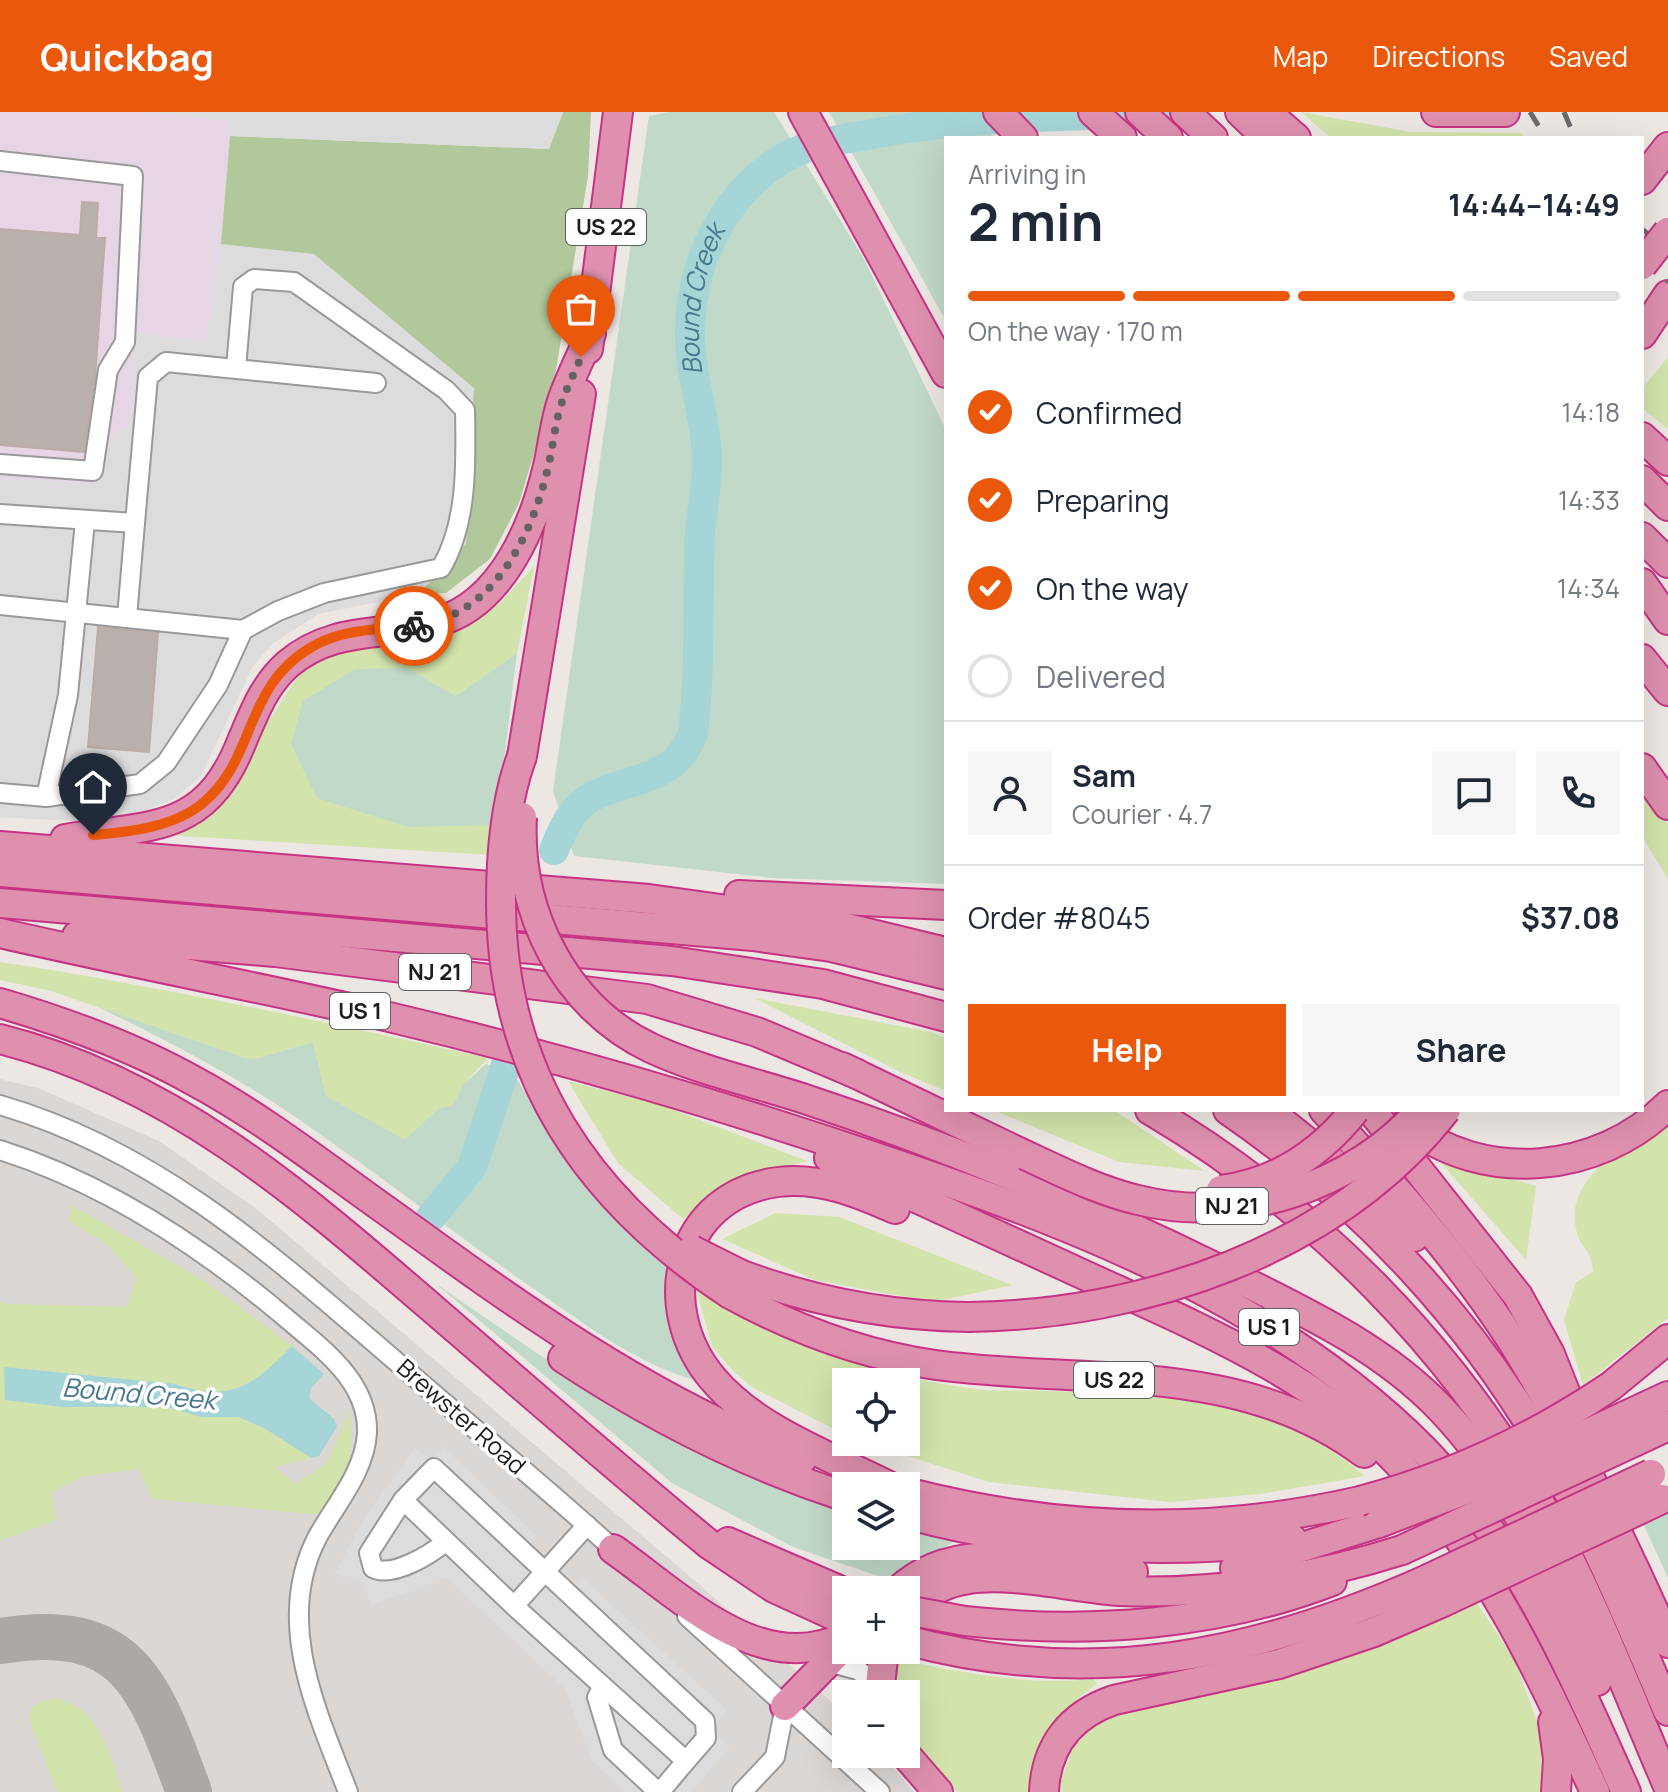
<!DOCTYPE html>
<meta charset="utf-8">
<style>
:root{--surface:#fff;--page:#f6f6f7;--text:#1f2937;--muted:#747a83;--line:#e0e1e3;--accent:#ea580c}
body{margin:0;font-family:Manrope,sans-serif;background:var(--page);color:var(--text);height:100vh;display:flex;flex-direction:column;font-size:30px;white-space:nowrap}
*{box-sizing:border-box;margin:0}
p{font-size:26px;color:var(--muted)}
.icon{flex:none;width:44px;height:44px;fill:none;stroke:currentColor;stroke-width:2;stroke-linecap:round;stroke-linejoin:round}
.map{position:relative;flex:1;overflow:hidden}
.details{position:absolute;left:944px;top:24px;width:700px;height:976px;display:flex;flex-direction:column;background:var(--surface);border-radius:0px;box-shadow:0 8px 32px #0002}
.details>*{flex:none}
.controls{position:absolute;left:832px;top:1256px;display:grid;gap:16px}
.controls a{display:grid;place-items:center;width:88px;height:88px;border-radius:0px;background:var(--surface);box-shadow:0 8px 32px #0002;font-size:40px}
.pin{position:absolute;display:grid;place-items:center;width:68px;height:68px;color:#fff;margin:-82px -34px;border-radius:50% 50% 50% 0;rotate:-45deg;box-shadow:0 0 8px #0007}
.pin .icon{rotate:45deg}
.courier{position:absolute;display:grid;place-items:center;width:80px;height:80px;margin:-40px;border:6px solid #ea580c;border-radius:50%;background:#fff;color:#222;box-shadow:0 2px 10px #0007}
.overview em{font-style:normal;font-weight:700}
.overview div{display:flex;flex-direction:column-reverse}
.overview{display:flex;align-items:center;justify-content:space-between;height:136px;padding:0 24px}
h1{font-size:52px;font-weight:700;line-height:60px}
.bar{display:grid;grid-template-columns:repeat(4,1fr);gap:12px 8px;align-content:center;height:96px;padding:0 24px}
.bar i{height:10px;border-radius:6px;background:var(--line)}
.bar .on{background:var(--accent)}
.bar p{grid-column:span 4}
.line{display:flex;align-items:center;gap:20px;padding:0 24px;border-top:2px solid var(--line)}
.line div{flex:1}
.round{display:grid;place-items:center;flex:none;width:84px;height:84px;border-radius:0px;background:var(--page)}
ol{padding:0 24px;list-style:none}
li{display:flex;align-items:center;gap:24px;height:88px}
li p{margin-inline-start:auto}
li .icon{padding:8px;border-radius:50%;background:var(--accent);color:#fff;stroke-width:4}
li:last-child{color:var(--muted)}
li i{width:44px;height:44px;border:4px solid var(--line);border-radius:50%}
.primary-button{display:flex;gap:16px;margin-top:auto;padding:16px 24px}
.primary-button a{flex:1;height:92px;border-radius:0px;background:var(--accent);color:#fff;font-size:32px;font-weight:700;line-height:92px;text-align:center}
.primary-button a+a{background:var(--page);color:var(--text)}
header{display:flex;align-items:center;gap:48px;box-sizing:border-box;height:112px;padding:0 40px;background:var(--accent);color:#fff}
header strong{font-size:38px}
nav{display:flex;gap:44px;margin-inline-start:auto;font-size:28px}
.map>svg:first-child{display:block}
.industrial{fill:#e5d5e5}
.airport{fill:#dbd7d4}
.grass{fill:#d2e3ac}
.forest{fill:#b1c89a}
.wetland{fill:#c1d9c9}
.parking{fill:#dcdcdc}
.water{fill:#a6d5d7}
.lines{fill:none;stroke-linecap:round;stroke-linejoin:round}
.river{stroke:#a6d5d7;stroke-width:30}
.taxiway{stroke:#aba8a6;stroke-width:46}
.building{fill:#b9afac;stroke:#bdaba6;stroke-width:2}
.minor-casing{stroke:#999;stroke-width:22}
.highway-casing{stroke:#c73384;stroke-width:32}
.minor{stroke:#fff;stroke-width:18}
.highway{stroke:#de90ae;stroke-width:28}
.rail{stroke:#6a6a6a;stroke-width:5;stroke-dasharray:16 16;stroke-linecap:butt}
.highway-bridge-casing{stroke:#c73384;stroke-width:32;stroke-linecap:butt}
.highway-bridge{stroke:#de90ae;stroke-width:28}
.done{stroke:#656361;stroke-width:8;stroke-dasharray:0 14.4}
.route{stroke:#ea580c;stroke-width:10}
.labels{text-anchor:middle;stroke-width:7;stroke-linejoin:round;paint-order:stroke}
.shield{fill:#fff;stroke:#606060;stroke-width:2}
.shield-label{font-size:22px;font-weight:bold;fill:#1c1c1c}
.street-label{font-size:24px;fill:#1c1c1c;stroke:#fff}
.water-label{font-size:26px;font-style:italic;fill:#47788c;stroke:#fff}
</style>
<header>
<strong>Quickbag</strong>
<nav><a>Map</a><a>Directions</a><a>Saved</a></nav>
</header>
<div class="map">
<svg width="1668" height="1680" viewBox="0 0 1668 1680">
<rect width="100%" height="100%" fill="#ece7e2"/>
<path class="industrial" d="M0,0h148l79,9 3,15 -9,108 -15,98 -70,-9 -7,94 -15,7 -20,50 -94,-6z"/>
<path class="airport" d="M0,967l38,9 121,53 99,69 436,370 152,135v39h37l31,38h-914z"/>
<g class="grass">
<path d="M1301,0l110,20 110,1 4,5h-194z"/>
<path d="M1668,245v72l-26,-21v-19z"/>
<path d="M534,454l-17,87 -61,43 -49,-28 89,157 -6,30 -325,-20 68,-41 31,-66 36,-55 48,-28 92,-8 58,-32z"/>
<path d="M1642,678l26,34v55l-26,-43z"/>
<path d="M0,850c164,25 326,60 488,96l-24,26 -12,22 -13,2 -34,33 -79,-45 -13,-54 -62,18 -200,-69 -51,-11z"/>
<path d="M754,886l177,34 15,6v53l-48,-20z"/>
<path d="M568,969l92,24 147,56 -72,19 -52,39 -65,-56z"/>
<path d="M993,998h121l91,61 -86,-9z"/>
<path d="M1668,1007v199l-85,67 -19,-65 12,-38 17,-10c-1,-25 -12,-22 -16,-39 -15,-57 51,-87 91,-114z"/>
<path d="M1436,1045l100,29 -10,74z"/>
<path d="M71,1093l132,75 89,66c-37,38 -61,58 -117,38l-170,-17v33l58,7h104l34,10h37l26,11 47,30 -37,9 22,17 31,-21 22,-52c8,51 -4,61 -28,104l-169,-16 -14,-30 -56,8 -31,16 6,27 -57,21v-240l4,3 124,3 8,-29 -28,-33 -39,-24z"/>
<path d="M775,1101l64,4 173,68 -79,17 -118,-22 -93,-41z"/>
<path d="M696,1176c86,47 168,84 265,99 29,5 61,3 90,4 112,4 226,9 314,85l-105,18 -91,8 -180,-20 -125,-40h42v-60h-60v53l-93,-47 -22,-19 -19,-23z"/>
<path d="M1476,1490l38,56 27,75v59h-479l-1,-11 12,-33 30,-32 158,-35 136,-42z"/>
<path d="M896,1547c65,13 130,27 197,20l4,5c-40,28 -62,59 -67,108h-73l-29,-26 -22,-33v-39h-10z"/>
<path d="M57,1586c43,11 52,57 66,94h-66l-29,-76c4,-14 15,-15 29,-18z"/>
</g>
<path class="forest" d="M563,0h28l-3,64 -36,218 -33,109 -29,56 -44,34 -28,1 48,-51 -245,-299 9,-108 319,13z"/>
<g class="wetland">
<path d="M669,0h105l90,147 82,171v454l-174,-6 -198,-22 -21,-65 96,-675z"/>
<path d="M829,0h141l25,26h-49v183z"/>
<path d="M517,541l-21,172 -88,2 -91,-29 -26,-54 12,-43 52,-32 52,-1 49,28z"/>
<path d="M98,895l153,53 62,-18 13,54 79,44 34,-32 13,-2 12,-22 22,-20 28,10 47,80 104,109 14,83 19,35c-59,-16 -108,-53 -158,-88 -83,-57 -163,-120 -246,-177 -62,-42 -128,-76 -196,-109z"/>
<path d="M435,1171l106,73 171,100 134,59v31h60v-16l49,11 -62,40 -100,-34 -121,-64z"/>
<path d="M1668,1396v70l-26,-57z"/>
</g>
<g class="parking">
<path d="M148,0h415l-14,37 -319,-13 -3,-15z"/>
<path d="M221,132l93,10 160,134 -8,155 -48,51 -100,20 -46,30 -19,22 -52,110 -27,23 -40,15 -62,7 -72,-4v-339l94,6 20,-50 15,-7 7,-94 70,9z"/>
<path d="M443,1335l94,89 -9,12 44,40 10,-10 145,132 -15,20 18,17 -39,45h-66l-33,-32 -27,-71 -118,-111 -76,27 -8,-22 -28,-9 28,-54 52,-72 16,11z"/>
</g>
<path class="water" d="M292,1234l32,28 -12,13 -3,11 25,21 3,8 -18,29 -8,2 -47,-30 -26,-11h-37l-34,-10h-104l-58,-7 -1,-33 171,17c56,20 80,0 117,-38z"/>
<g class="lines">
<g class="river">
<path id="s1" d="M554,738c8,-19 16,-39 34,-51 38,-23 88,-15 105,-67 8,-65 4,-133 7,-199 2,-26 8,-52 7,-78 -2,-41 -17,-79 -17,-120 0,-69 30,-136 90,-175 25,-16 58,-20 87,-25 105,-20 212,-19 319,-23"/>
<path d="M431,1105l41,-50 34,-102"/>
</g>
<path class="taxiway" d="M0,1529c130,-22 150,46 189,151"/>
</g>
<g class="building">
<path d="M82,90l16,1 -2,35h9l-10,140 -11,74 -84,-7v-216l80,6z"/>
<path d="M98,515l60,6 -9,119 -61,-5z"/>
</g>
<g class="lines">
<defs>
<g id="minor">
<path d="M0,49l133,15 -8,166 -17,28 -15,101 -93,-7"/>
<path d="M0,402l135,9 13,-146 18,-15 210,21"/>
<path d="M0,493l243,25"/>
<path d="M127,505l8,-94"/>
<path d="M0,681l46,4 94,-13 26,-21 52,-78 25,-55 35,-19 46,-18 117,-25c27,-45 25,-107 24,-158l-19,-20 -152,-108 -40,-3 -11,8 -7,81"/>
<path d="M46,685l22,-102 17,-174"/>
<path d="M0,993c159,46 277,154 399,259 74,64 150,126 221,191"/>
<path d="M0,1038c107,34 201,96 286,168 35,30 83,63 81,115 -2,38 -31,71 -49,103 -45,85 -1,175 30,256"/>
<path d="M403,1388l-34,53 4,15c19,10 57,-13 72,-26"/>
<path d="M514,1494l-111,-106 31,-32 271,253 1,17 -20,23 -172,-155 73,-81"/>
<path d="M687,1504l193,176"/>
<path d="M828,1550l30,8 20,15"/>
<path d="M602,1576l-5,9 16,53 45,42"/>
<path d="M660,1680l26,-31"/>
<path d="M742,1680l33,-35 10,-51"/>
</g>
<g id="highway">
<path d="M803,0l143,261"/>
<path d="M998,0l25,26"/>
<path d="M1093,0l29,26"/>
<path d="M1140,0l28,26"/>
<path d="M1185,0l28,26"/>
<path d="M1240,0l27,26"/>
<path d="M1266,0l30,26"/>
<path d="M1436,0h69"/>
<path d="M1642,68l26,-33"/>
<path d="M1642,222l26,-39"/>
<path d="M588,237l30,-237"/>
<path d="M1642,325l26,24"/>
<path d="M1642,368l26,26"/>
<path d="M1642,425l26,26"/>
<path d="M1642,471l26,37"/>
<path d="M1642,547l26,32"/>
<path d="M522,644l59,-362"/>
<path d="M1642,656l26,37"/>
<path d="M65,727c86,-15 140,-4 177,-98 12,-28 22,-56 46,-77 46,-39 96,-27 149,-42 65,-18 97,-96 111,-156 5,-21 7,-45 14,-65 8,-23 19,-45 29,-67"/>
<path d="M0,734l649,53 186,26 111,27"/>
<path d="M0,760l753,64 78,11 115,28"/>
<path d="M739,783l207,10"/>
<path d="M0,791l672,58 151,23 123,33"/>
<path d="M0,821c129,30 260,54 389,84 173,41 344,91 513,149 188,65 381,141 523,285 94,97 147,220 201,341"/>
<path d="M77,824l198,16 372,47 110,33 100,42"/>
<path d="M0,891c68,20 134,44 196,79 68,37 129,85 191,129 131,95 262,190 415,248"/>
<path d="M0,927c172,43 302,157 433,270 92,79 183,159 277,236l64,43 72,33"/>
<path d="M842,955l183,88"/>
<path d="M802,986c146,48 287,107 425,175 76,38 155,74 214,136 74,77 114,177 156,272"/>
<path d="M1150,998c163,96 306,240 397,406 47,86 82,180 121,270"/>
<path d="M1228,998c135,93 249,215 328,359 43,77 77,160 112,242"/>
<path d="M1267,998l88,70 59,57"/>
<path d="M1324,998c66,72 135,148 188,231 61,97 110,197 156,302"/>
<path d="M1371,998l147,186 32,58 30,76"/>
<path d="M1406,1011c77,62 193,51 262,-18"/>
<path d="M829,1046c88,40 176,81 264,121 107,49 227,99 308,187 87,95 141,210 194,326"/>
<path d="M742,1163c73,27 148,41 226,42"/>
<path d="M730,1182c64,35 133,61 206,71 147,20 302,-6 428,88"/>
<path d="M563,1246c89,59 182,106 283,139"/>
<path d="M1611,1274l57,-47"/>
<path d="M1625,1304l43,-20"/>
<path d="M1636,1329l32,-15"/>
<path d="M889,1374c-59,-30 -133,-56 -176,-107 -61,-72 -36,-184 65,-197 42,-5 79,10 117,27"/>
<path d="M906,1380c151,39 302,44 454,9"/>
<path d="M906,1402c125,34 258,43 386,25"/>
<path d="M728,1430l118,51"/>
<path d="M613,1437c66,46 148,131 233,87"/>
<path d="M1235,1456l144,-45"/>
<path d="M899,1478c63,-59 158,-21 234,-18"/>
<path d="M906,1501c17,-18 37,-31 63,-34 42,-7 106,9 151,12 93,4 194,-13 282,-41"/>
<path d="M965,1509c122,13 251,5 367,-40"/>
<path d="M906,1528c185,50 350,16 522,-61"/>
<path d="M879,1582l5,-44"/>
<path d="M785,1594l61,-62"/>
<path d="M1553,1610l5,37 -2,33"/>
<path d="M905,1642l33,38"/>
<path d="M1044,1680c2,-46 26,-77 70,-92l165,-36 95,-32 67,-29"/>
</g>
</defs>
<use href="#minor" class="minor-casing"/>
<use href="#highway" class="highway-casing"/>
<use href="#minor" class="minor"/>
<use href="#highway" class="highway"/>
<g class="rail">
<path d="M1530,0l16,26"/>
<path d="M1564,0l11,26"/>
<path d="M1642,117l26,22"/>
<path d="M1642,148l26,22"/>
</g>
<defs>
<g id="highway-bridge">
<path d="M1642,153l26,-33"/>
<path d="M522,644c-17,46 -21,96 -21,145 0,174 87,299 229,393"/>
<path d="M522,705c-5,94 42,190 129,231 47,22 101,34 151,50"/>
<path d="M1025,1043c37,17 74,36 113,45 101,25 214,-13 283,-90"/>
<path d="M1221,1078c55,-7 100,-37 134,-80"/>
<path d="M692,1138l50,25"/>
<path d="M968,1205c174,-2 368,-66 478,-207"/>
<path d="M1360,1389c91,-24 174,-63 251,-115"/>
<path d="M1379,1411l99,-38 147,-69"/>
<path d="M1402,1438l234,-109"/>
<path d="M1428,1467l223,-105"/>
<path d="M1441,1491l221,-104"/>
<path d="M906,1498l59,11"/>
</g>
</defs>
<use href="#highway-bridge" class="highway-bridge-casing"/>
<use href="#highway-bridge" class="highway-bridge"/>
</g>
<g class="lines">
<path class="done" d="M414,514c79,-9 117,-88 134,-158 5,-22 7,-45 14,-66 5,-15 13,-30 19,-45"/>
<path class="route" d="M93,723c37,-3 81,-8 110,-32 55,-45 39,-121 116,-160 28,-14 64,-14 95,-17"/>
</g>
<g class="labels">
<g class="shield">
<rect x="566" y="97" width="80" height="36" rx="6"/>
<rect x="399" y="842" width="72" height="36" rx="6"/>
<rect x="330" y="881" width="60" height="36" rx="6"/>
<rect x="1196" y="1076" width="72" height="36" rx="6"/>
<rect x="1239" y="1197" width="60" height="36" rx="6"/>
<rect x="1074" y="1250" width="80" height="36" rx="6"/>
</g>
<g class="shield-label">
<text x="606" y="123">US 22</text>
<text x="435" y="868">NJ 21</text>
<text x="360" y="907">US 1</text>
<text x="1232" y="1102">NJ 21</text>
<text x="1269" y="1223">US 1</text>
<text x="1114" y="1276">US 22</text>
</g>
<g class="street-label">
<text transform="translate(461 1305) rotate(41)" y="8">Brewster Road</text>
</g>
<g class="water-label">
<text dy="9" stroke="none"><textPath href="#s1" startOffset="628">Bound Creek</textPath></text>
<text transform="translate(139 1282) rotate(5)" y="9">Bound Creek</text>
</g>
</g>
</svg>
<div class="controls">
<a><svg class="icon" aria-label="locate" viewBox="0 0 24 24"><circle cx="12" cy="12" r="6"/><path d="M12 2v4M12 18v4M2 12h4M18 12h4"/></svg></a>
<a><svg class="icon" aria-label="layers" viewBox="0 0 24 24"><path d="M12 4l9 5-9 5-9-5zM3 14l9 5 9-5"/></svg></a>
<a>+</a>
<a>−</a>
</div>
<div class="pin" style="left:581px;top:245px;background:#ea580c"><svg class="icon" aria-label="bag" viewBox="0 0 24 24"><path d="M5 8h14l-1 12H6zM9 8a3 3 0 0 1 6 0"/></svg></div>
<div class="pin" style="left:93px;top:723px;background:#1f2937"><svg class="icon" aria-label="home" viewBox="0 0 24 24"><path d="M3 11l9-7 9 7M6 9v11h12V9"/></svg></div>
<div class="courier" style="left:414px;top:514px"><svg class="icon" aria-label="bike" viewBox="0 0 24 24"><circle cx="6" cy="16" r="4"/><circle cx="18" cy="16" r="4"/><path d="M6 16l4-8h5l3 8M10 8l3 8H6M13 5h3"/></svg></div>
<section class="details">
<div class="overview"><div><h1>2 min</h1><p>Arriving in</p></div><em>14:44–14:49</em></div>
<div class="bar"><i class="on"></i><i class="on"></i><i class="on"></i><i></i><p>On the way · 170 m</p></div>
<ol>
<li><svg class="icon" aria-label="check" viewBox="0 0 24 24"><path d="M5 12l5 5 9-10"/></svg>Confirmed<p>14:18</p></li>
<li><svg class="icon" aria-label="check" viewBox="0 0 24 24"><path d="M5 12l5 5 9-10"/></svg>Preparing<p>14:33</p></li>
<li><svg class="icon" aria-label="check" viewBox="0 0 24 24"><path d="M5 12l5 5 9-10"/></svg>On the way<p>14:34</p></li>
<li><i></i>Delivered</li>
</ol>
<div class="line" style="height:144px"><a class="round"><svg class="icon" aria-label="person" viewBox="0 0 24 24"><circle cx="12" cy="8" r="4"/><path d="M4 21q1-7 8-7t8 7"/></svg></a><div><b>Sam</b><p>Courier · 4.7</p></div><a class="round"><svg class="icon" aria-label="chat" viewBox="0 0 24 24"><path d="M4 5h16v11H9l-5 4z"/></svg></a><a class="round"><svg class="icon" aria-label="phone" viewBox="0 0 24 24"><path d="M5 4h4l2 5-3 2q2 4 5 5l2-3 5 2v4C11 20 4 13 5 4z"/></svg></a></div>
<div class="line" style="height:104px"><div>Order #8045</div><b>$37.08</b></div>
<div class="primary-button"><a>Help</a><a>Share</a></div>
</section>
</div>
